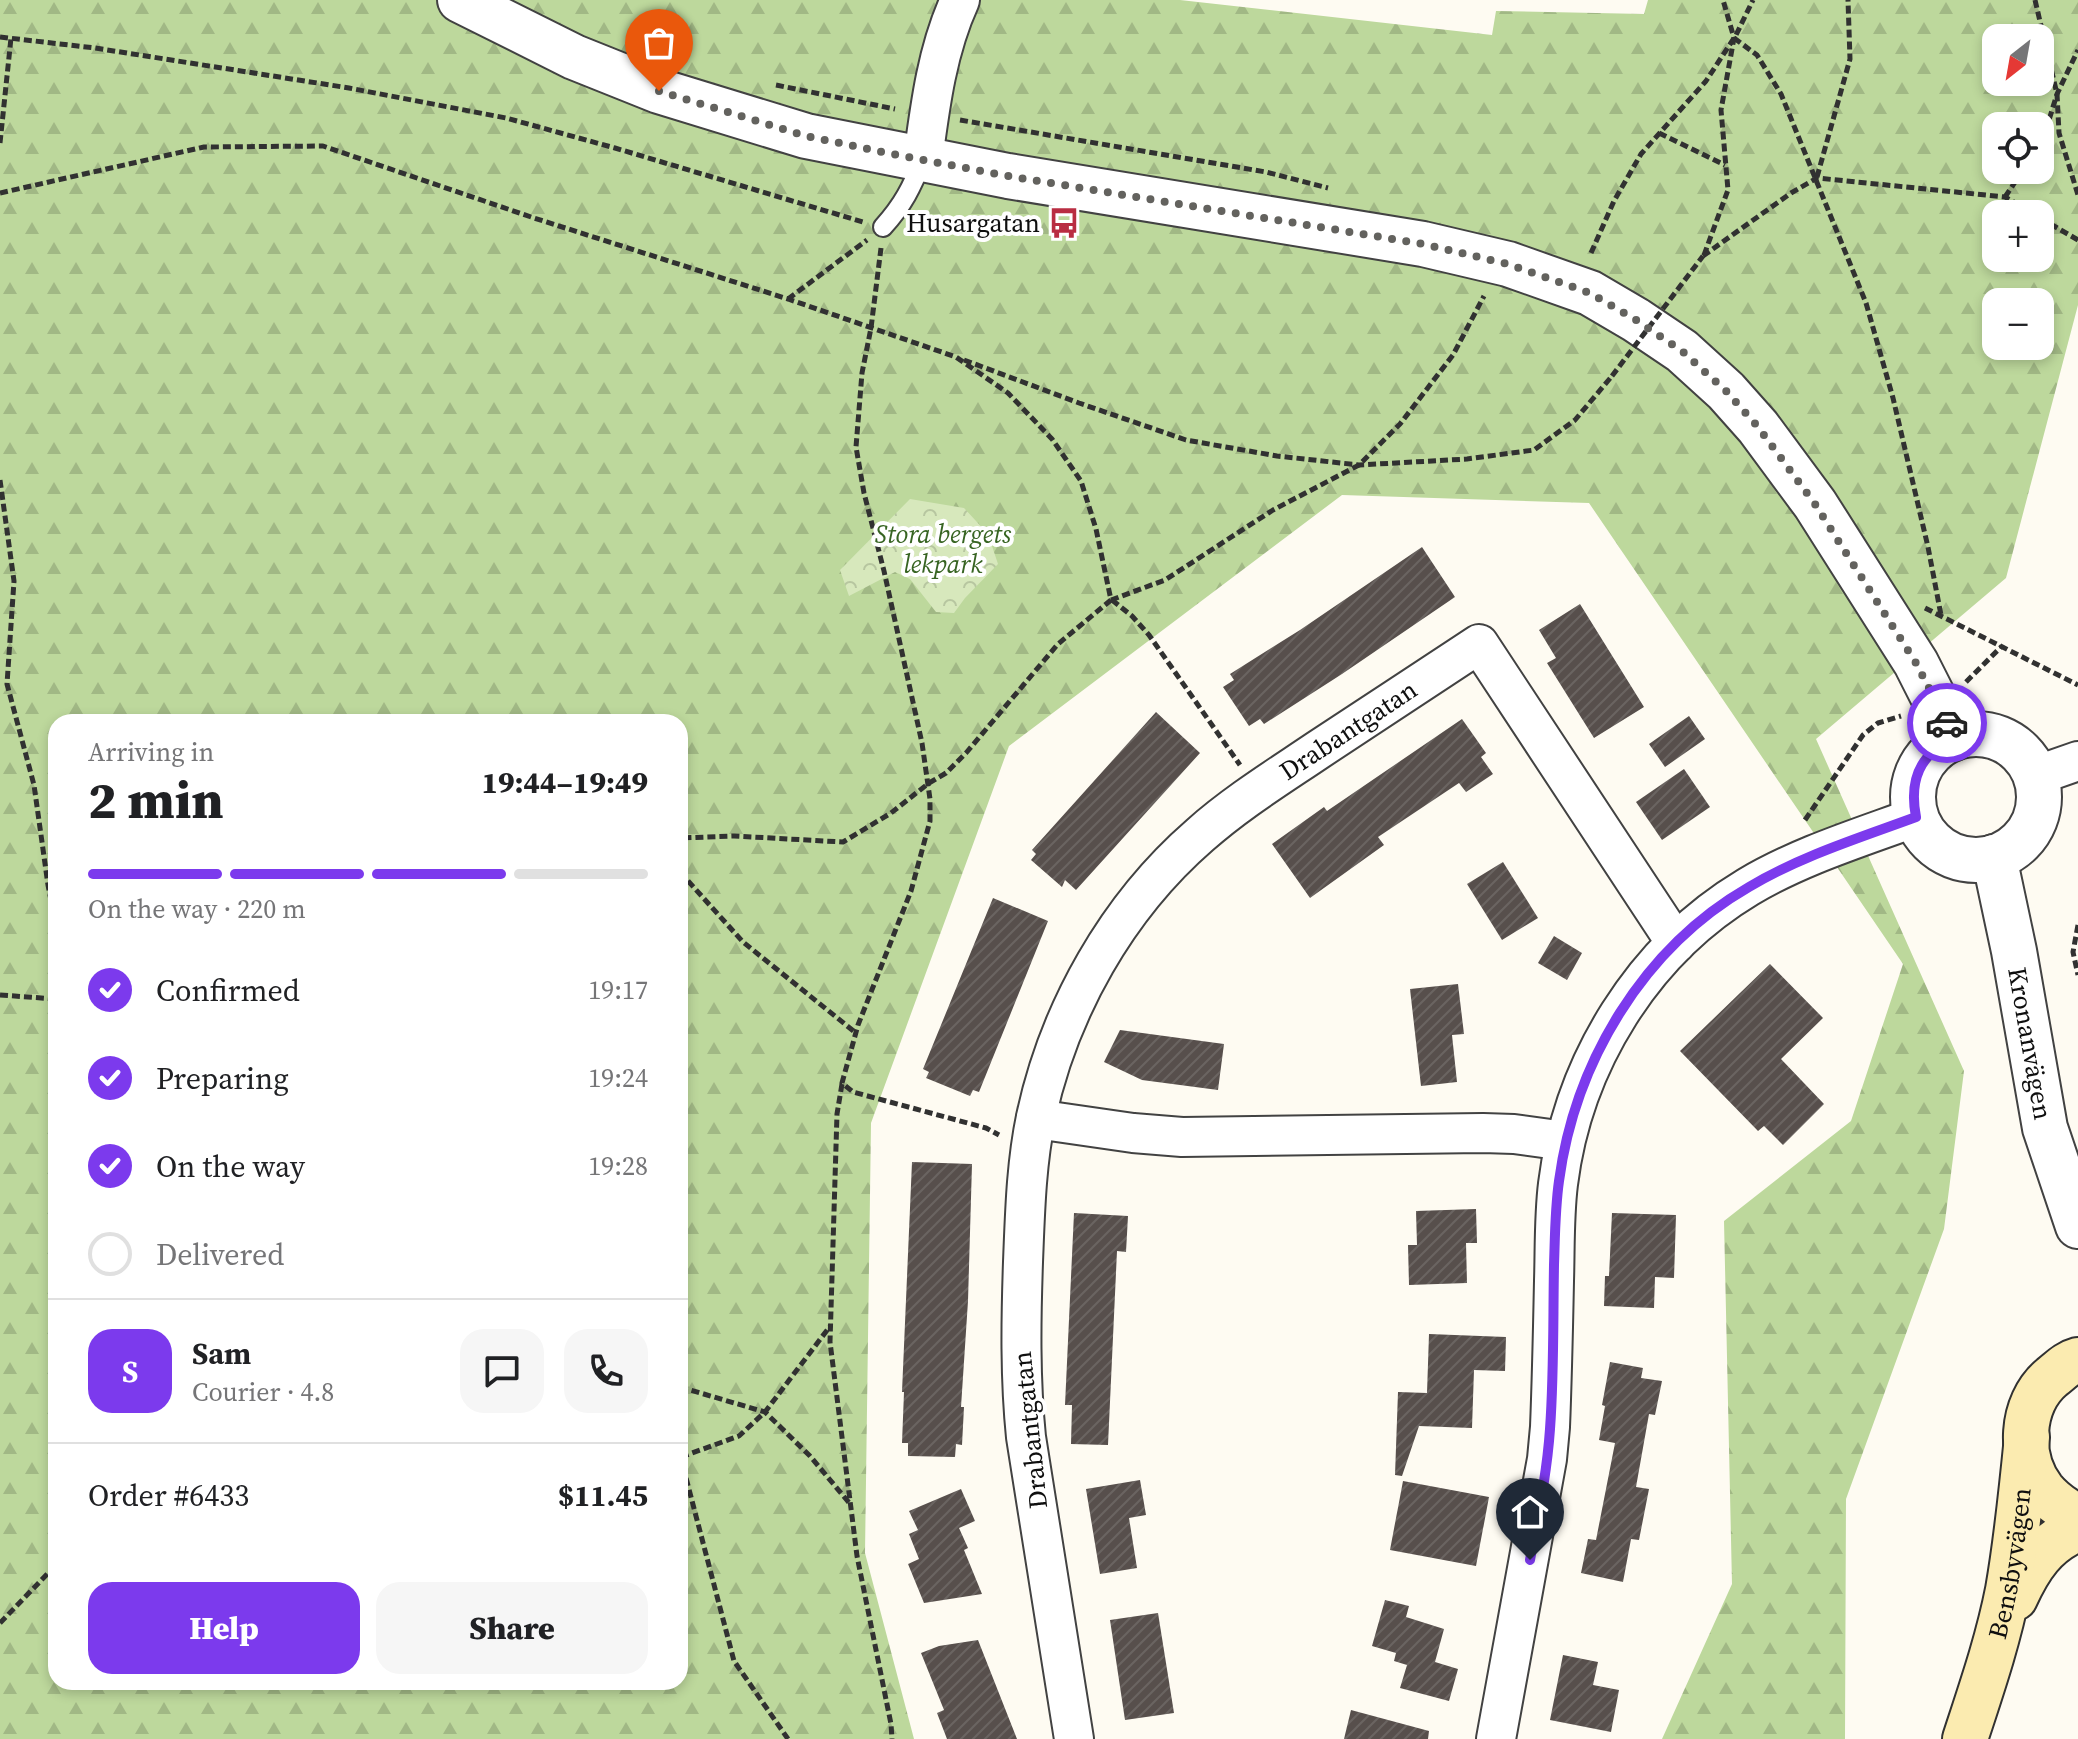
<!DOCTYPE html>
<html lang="en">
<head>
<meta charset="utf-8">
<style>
  :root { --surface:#fff; --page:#f6f6f6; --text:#202124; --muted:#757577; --line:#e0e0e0; --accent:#7c3aed }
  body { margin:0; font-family:"Source Serif 4",serif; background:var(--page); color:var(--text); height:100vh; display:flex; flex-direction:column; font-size:30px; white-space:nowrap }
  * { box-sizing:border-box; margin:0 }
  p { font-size:26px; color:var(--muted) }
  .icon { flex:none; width:44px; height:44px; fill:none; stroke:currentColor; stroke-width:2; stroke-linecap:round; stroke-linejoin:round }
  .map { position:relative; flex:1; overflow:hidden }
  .details { position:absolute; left:48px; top:714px; width:640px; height:976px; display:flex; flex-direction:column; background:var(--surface); border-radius:24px; box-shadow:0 4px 12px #0003 }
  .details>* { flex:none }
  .needle { width:52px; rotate:211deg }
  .tools { position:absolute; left:1982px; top:24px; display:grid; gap:16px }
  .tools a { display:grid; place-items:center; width:72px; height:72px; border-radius:16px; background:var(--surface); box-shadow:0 4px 12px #0003; font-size:40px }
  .pin { position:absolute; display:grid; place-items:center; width:68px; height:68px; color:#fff; margin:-82px -34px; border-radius:50% 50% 50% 0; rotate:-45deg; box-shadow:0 0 8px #0007 }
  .pin .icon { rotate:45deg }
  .courier { position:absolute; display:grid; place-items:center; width:80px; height:80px; margin:-40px; border:6px solid #7c3aed; border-radius:50%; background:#fff; color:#222; box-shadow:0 2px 10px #0007 }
  .overview em { font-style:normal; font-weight:800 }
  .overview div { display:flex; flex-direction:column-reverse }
  .overview { display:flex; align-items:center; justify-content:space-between; height:136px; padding:0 40px }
  h1 { font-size:52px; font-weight:800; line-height:60px }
  .bar { display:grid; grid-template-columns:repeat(4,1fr); gap:12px 8px; align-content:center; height:96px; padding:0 40px }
  .bar i { height:10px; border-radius:6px; background:var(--line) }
  .bar .current { background:var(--accent) }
  .bar p { grid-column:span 4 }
  .line { display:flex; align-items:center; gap:20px; padding:0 40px; border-top:2px solid var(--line) }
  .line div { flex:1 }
  .round { display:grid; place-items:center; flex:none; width:84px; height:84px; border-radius:24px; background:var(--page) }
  ol { padding:0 40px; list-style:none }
  li { display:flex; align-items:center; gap:24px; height:88px }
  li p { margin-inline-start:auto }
  li .icon { padding:8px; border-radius:50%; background:var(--accent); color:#fff; stroke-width:4 }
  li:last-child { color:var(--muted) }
  li i { width:44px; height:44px; border:4px solid var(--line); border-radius:50% }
  .primary-button { display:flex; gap:16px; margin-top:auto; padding:16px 40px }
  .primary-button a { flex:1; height:92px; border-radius:24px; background:var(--accent); color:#fff; font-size:32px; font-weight:800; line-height:92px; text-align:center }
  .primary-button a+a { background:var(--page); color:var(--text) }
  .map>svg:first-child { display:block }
  .forest { fill:url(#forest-firs); fill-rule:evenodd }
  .park { fill:url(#park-crowns) }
  .building { fill:url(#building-hatch) }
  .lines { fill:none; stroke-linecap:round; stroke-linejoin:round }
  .service-casing { stroke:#424242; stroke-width:22 }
  .minor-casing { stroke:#424242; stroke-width:42 }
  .tertiary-casing { stroke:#424242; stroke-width:48 }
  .secondary-casing { stroke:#313131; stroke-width:48 }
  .path { stroke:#313131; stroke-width:5; stroke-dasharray:8 4; stroke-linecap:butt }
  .service { stroke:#fff; stroke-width:18 }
  .minor { stroke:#fff; stroke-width:38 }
  .tertiary { stroke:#fff; stroke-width:44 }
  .secondary { stroke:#fbebb0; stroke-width:44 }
  .path-bridge { stroke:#313131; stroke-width:5; stroke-dasharray:8 4; stroke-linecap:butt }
  .done { stroke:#63625e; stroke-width:8; stroke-dasharray:0 14.4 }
  .route { stroke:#7c3aed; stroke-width:10 }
  .labels { text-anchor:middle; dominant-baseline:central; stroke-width:8; stroke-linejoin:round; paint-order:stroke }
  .poi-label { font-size:26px; fill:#0f0f0f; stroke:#fff; text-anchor:end }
  .park-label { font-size:26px; font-style:italic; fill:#376422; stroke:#fff }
  .street-label { font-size:26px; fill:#0f0f0f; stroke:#fff }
</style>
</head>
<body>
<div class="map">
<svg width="2078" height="1739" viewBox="0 0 2078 1739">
  <defs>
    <pattern id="forest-firs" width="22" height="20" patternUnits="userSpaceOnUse" patternTransform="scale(2)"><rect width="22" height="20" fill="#bdd89c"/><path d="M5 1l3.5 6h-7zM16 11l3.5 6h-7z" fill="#a1b885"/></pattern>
    <pattern id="park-crowns" width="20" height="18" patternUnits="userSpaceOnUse" patternTransform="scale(2)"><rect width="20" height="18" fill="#d7e8bc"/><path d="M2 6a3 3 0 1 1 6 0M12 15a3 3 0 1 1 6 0" fill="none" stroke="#b7c6a0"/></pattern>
    <pattern id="building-hatch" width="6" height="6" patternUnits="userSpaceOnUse" patternTransform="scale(2)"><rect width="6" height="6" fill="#574f4c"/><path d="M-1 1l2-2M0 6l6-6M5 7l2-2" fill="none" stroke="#6a6461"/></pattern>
  </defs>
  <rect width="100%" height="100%" fill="#fefbf2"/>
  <!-- forest -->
  <path class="forest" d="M0,0H1180L1492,35L1496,11L1644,14L1648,0H2078V305L2006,578L1816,739L1964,1071L1944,1229L1846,1499L1845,1739H1662L1732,1584L1724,1221L1851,1121L1903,964L1589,503L1342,495L1009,746L871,1123L865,1553L914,1739H0ZM1996,38H2040V82H1996ZM1996,126H2040V170H1996ZM1996,214H2040V258H1996ZM1996,302H2040V346H1996ZM56,722H680V1682H56Z"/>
  <!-- park -->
  <polygon class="park" points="910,499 964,508 988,534 998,564 965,598 954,613 936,612 910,579 895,572 849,596 840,570"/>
  <!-- building -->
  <g class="building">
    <polygon points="1422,547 1455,597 1342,674 1264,724 1260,719 1249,726 1223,687 1234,680 1230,674 1300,630"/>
    <polygon points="1580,604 1644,707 1594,738 1547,663 1556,658 1539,630"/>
    <polygon points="1156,712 1200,753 1076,890 1065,880 1062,887 1031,860 1036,854 1032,850"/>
    <polygon points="1689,716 1705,739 1665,767 1649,744"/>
    <polygon points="1462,719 1486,753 1481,757 1493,774 1466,792 1459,783 1378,837 1384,845 1310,898 1272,844 1324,807 1327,811"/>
    <polygon points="1684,769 1710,807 1662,840 1636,802"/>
    <polygon points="1503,862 1538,918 1502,940 1467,884"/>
    <polygon points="993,898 1048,921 979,1092 973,1090 970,1096 926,1078 929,1072 923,1069"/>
    <polygon points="1554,936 1582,953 1567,980 1538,963"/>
    <polygon points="1770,964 1823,1018 1781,1059 1824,1104 1783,1145 1764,1126 1758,1131 1680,1051"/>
    <polygon points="1458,984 1464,1034 1452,1035 1457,1082 1421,1086 1410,989"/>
    <polygon points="1120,1030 1224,1044 1218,1090 1142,1080 1104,1062"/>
    <polygon points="912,1162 972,1164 968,1301 961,1407 964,1407 962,1445 956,1444 955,1457 908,1456 908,1443 902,1443 904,1392 902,1392"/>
    <polygon points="1476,1209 1477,1243 1466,1243 1467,1283 1409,1285 1408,1245 1417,1245 1416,1211"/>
    <polygon points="1074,1213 1128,1216 1126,1252 1117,1251 1108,1445 1071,1444 1072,1405 1065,1405"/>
    <polygon points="1612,1213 1676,1215 1674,1278 1655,1277 1654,1308 1604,1306 1605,1276 1609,1276"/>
    <polygon points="1429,1334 1506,1337 1505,1371 1474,1370 1472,1428 1419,1426 1402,1476 1395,1475 1398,1392 1427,1393"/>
    <polygon points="1610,1362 1643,1368 1641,1378 1662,1381 1655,1415 1649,1414 1636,1487 1649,1489 1639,1540 1631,1539 1623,1582 1581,1573 1588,1539 1596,1540 1615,1443 1599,1440 1605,1406 1602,1405"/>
    <polygon points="1140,1480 1146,1515 1129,1518 1137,1568 1100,1574 1086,1489"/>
    <polygon points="1403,1481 1489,1497 1476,1566 1390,1550"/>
    <polygon points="961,1489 975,1521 959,1528 968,1548 964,1550 982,1594 924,1603 908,1564 919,1559 909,1534 918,1530 909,1511"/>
    <polygon points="1385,1600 1409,1606 1406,1617 1444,1629 1435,1662 1458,1669 1449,1701 1400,1688 1407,1665 1394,1661 1396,1653 1372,1646"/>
    <polygon points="1158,1613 1174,1713 1125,1720 1110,1620"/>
    <polygon points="978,1640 1017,1739 947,1739 937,1713 944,1710 921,1653 939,1646"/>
    <polygon points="1563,1655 1598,1662 1593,1685 1619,1690 1611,1732 1550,1720"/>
    <polygon points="1351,1710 1429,1731 1428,1739 1344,1739"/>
  </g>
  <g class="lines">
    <defs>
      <path id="service" d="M883,227C903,205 912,187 923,159"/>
      <g id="minor">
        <path d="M923,159C930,106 937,50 960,0"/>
        <polyline points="2035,776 2078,761"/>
        <polyline points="1036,1119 1133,1133 1182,1137 1483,1133 1514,1134 1565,1141"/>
        <path id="s1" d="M1074,1739L1026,1437C1020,1378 1021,1320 1023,1262C1025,1213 1026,1165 1036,1117C1059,1010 1117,907 1200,835C1236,803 1278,777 1318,750C1372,715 1425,679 1479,644L1676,943"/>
        <path d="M1496,1739L1547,1459L1550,1427C1552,1378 1553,1330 1554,1281C1555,1249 1554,1216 1558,1184C1573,1063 1643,950 1748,887C1800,856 1859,838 1916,817"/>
      </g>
      <g id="tertiary">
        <polyline points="460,0 574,57 659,91 806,136 1008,176 1423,244 1508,264 1590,293 1636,320 1682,351 1726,391 1758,427 1815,504 1916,663 1954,738"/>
        <circle cx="1976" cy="797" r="63"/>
        <path id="s2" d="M1994,857L2014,951L2045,1128L2078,1226"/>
      </g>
      <g id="secondary">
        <path d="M2078,1360C2067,1363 2061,1370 2052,1377C2020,1404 2018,1458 2043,1490C2053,1502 2065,1510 2078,1517"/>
        <path d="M2015,1598C2029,1567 2045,1542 2078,1529"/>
        <path id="s3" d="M1965,1739C1981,1690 1998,1641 2008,1590C2017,1539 2022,1488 2027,1437"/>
      </g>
    </defs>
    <!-- service casing -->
    <use href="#service" class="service-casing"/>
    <!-- minor casing -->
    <use href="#minor" class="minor-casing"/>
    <!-- tertiary casing -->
    <use href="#tertiary" class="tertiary-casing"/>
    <!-- secondary casing -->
    <use href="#secondary" class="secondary-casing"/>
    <!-- path -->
    <g class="path">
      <polyline points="2035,0 2057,94 2059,133 2078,195"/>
      <polyline points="0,37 95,48 349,88 506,118 615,148 863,222"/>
      <polyline points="1734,38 1757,55 1781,94 1866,303 1893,398 1928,547 1941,615"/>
      <polyline points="776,85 895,109"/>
      <polyline points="960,120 1266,172 1328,188"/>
      <polyline points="1659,133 1725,165"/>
      <polyline points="2040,141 2045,133 2057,94 2078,50"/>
      <polyline points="0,143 11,38"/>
      <polyline points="1817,177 1850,59 1848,0"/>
      <polyline points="0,193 204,147 323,146 534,218 788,299 956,357 1008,393 1052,439 1081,481 1096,529 1111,600 1058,644 966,753 946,773 929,783 891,813 843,842 734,836 680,838"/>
      <polyline points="2005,197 2023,170"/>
      <polyline points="2040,218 2078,240"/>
      <polyline points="881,248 871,328 862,373 856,447 864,493 884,571 922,743 930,799 930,821 911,891 858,1025 842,1083 853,1092 986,1128 999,1135"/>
      <polyline points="1591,253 1614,201 1641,154 1706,81 1736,35 1753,0"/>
      <polyline points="1704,255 1728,190 1721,110 1734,38 1723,0"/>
      <polyline points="1703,256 1791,193 1817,178 2005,197 2034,214"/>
      <polyline points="788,299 867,240"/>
      <polyline points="964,360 1079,403 1186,440 1277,456 1359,465 1467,459 1534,450 1575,420 1612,376"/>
      <polyline points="0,480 14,581 7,684 34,785 48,885 56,926"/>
      <polyline points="1111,600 1165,580 1273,510 1359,465 1400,424 1453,355 1484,296"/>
      <polyline points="1112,600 1132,616 1149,635 1240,765"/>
      <polyline points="1925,608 2078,685"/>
      <polyline points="1966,682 2002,646"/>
      <polyline points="1805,820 1863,735 1878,723 1901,716"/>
      <polyline points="680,872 743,942 856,1033"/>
      <polyline points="2078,925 2073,952 2078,975"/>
      <polyline points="0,995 56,999"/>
      <polyline points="842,1084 837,1114 830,1342 857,1556 891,1724 892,1739"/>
      <polyline points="680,1387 765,1412 810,1456 851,1505"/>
      <polyline points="680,1455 734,1661 788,1739"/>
      <polyline points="681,1457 739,1436 765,1412 831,1325"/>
      <polyline points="0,1623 56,1565"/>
    </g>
    <!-- service -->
    <use href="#service" class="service"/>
    <!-- minor -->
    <use href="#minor" class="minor"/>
    <!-- tertiary -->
    <use href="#tertiary" class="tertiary"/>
    <!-- secondary -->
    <use href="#secondary" class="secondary"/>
    <!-- path-bridge -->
    <polyline class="path-bridge" points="1612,376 1703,256"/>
  </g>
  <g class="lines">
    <!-- done -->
    <polyline class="done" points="659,91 806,136 892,154 1008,176 1423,244 1508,264 1590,293 1636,320 1682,351 1726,391 1758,427 1815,504 1832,531 1916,663 1947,723"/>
    <!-- route -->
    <path class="route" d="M1530,1560C1538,1516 1547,1473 1550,1429C1554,1374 1553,1320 1554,1265C1555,1237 1555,1209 1559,1181C1575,1062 1643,948 1749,887C1801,856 1859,838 1916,817C1909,781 1919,754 1954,738L1947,723"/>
  </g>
  <!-- icons -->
  <defs>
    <symbol id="bus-bare" viewBox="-9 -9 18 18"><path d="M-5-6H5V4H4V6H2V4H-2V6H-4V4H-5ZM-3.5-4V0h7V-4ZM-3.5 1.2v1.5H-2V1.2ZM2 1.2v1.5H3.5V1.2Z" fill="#b92d42" stroke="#fff" stroke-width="2.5" paint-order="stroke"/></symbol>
  </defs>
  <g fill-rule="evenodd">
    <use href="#bus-bare" x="1042" y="201" width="44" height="44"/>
  </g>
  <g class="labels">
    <!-- poi labels -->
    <g class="poi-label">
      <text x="1040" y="223">Husargatan</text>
    </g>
    <!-- park labels -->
    <g class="park-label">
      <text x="943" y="534">Stora bergets<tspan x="943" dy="30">lekpark</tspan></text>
    </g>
    <!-- street labels -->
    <g class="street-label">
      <text stroke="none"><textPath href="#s1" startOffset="1140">Drabantgatan</textPath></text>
      <text stroke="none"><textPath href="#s2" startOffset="190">Kronanvägen</textPath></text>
      <text transform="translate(1030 1430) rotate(-96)">Drabantgatan</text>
      <text stroke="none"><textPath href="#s3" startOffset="182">Bensbyvägen</textPath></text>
    </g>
  </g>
</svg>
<div class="tools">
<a><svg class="needle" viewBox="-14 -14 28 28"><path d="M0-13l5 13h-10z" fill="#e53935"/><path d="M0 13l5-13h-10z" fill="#757577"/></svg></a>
<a><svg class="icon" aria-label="locate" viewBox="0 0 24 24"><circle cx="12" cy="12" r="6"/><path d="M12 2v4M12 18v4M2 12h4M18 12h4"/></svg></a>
<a>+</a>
<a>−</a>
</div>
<div class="pin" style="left:659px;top:91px;background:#ea580c"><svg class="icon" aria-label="bag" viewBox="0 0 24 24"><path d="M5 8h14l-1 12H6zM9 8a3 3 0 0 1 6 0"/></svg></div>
<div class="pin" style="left:1530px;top:1560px;background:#1f2937"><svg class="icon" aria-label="home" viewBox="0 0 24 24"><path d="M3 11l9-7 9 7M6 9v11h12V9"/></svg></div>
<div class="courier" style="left:1947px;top:723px"><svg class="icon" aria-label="car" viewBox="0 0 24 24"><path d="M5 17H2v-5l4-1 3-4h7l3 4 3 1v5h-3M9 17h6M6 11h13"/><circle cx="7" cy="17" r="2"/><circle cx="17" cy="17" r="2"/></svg></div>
<section class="details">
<div class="overview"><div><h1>2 min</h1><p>Arriving in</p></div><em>19:44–19:49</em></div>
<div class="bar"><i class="current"></i><i class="current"></i><i class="current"></i><i></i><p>On the way · 220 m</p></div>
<ol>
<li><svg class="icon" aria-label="check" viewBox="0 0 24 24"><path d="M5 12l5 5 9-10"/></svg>Confirmed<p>19:17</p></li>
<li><svg class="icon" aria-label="check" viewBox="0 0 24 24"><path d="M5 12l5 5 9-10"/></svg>Preparing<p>19:24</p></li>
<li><svg class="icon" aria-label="check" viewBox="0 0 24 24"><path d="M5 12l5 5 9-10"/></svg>On the way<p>19:28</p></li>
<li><i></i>Delivered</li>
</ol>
<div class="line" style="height:144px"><b class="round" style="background:var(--accent);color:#fff">S</b><div><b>Sam</b><p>Courier · 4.8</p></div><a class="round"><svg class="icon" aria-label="chat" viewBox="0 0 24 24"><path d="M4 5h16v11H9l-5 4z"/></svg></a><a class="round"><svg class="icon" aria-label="phone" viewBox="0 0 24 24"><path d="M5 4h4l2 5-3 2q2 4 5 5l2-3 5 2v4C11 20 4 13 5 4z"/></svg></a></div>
<div class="line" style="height:104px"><div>Order #6433</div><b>$11.45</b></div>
<div class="primary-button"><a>Help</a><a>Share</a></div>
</section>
</div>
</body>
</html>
